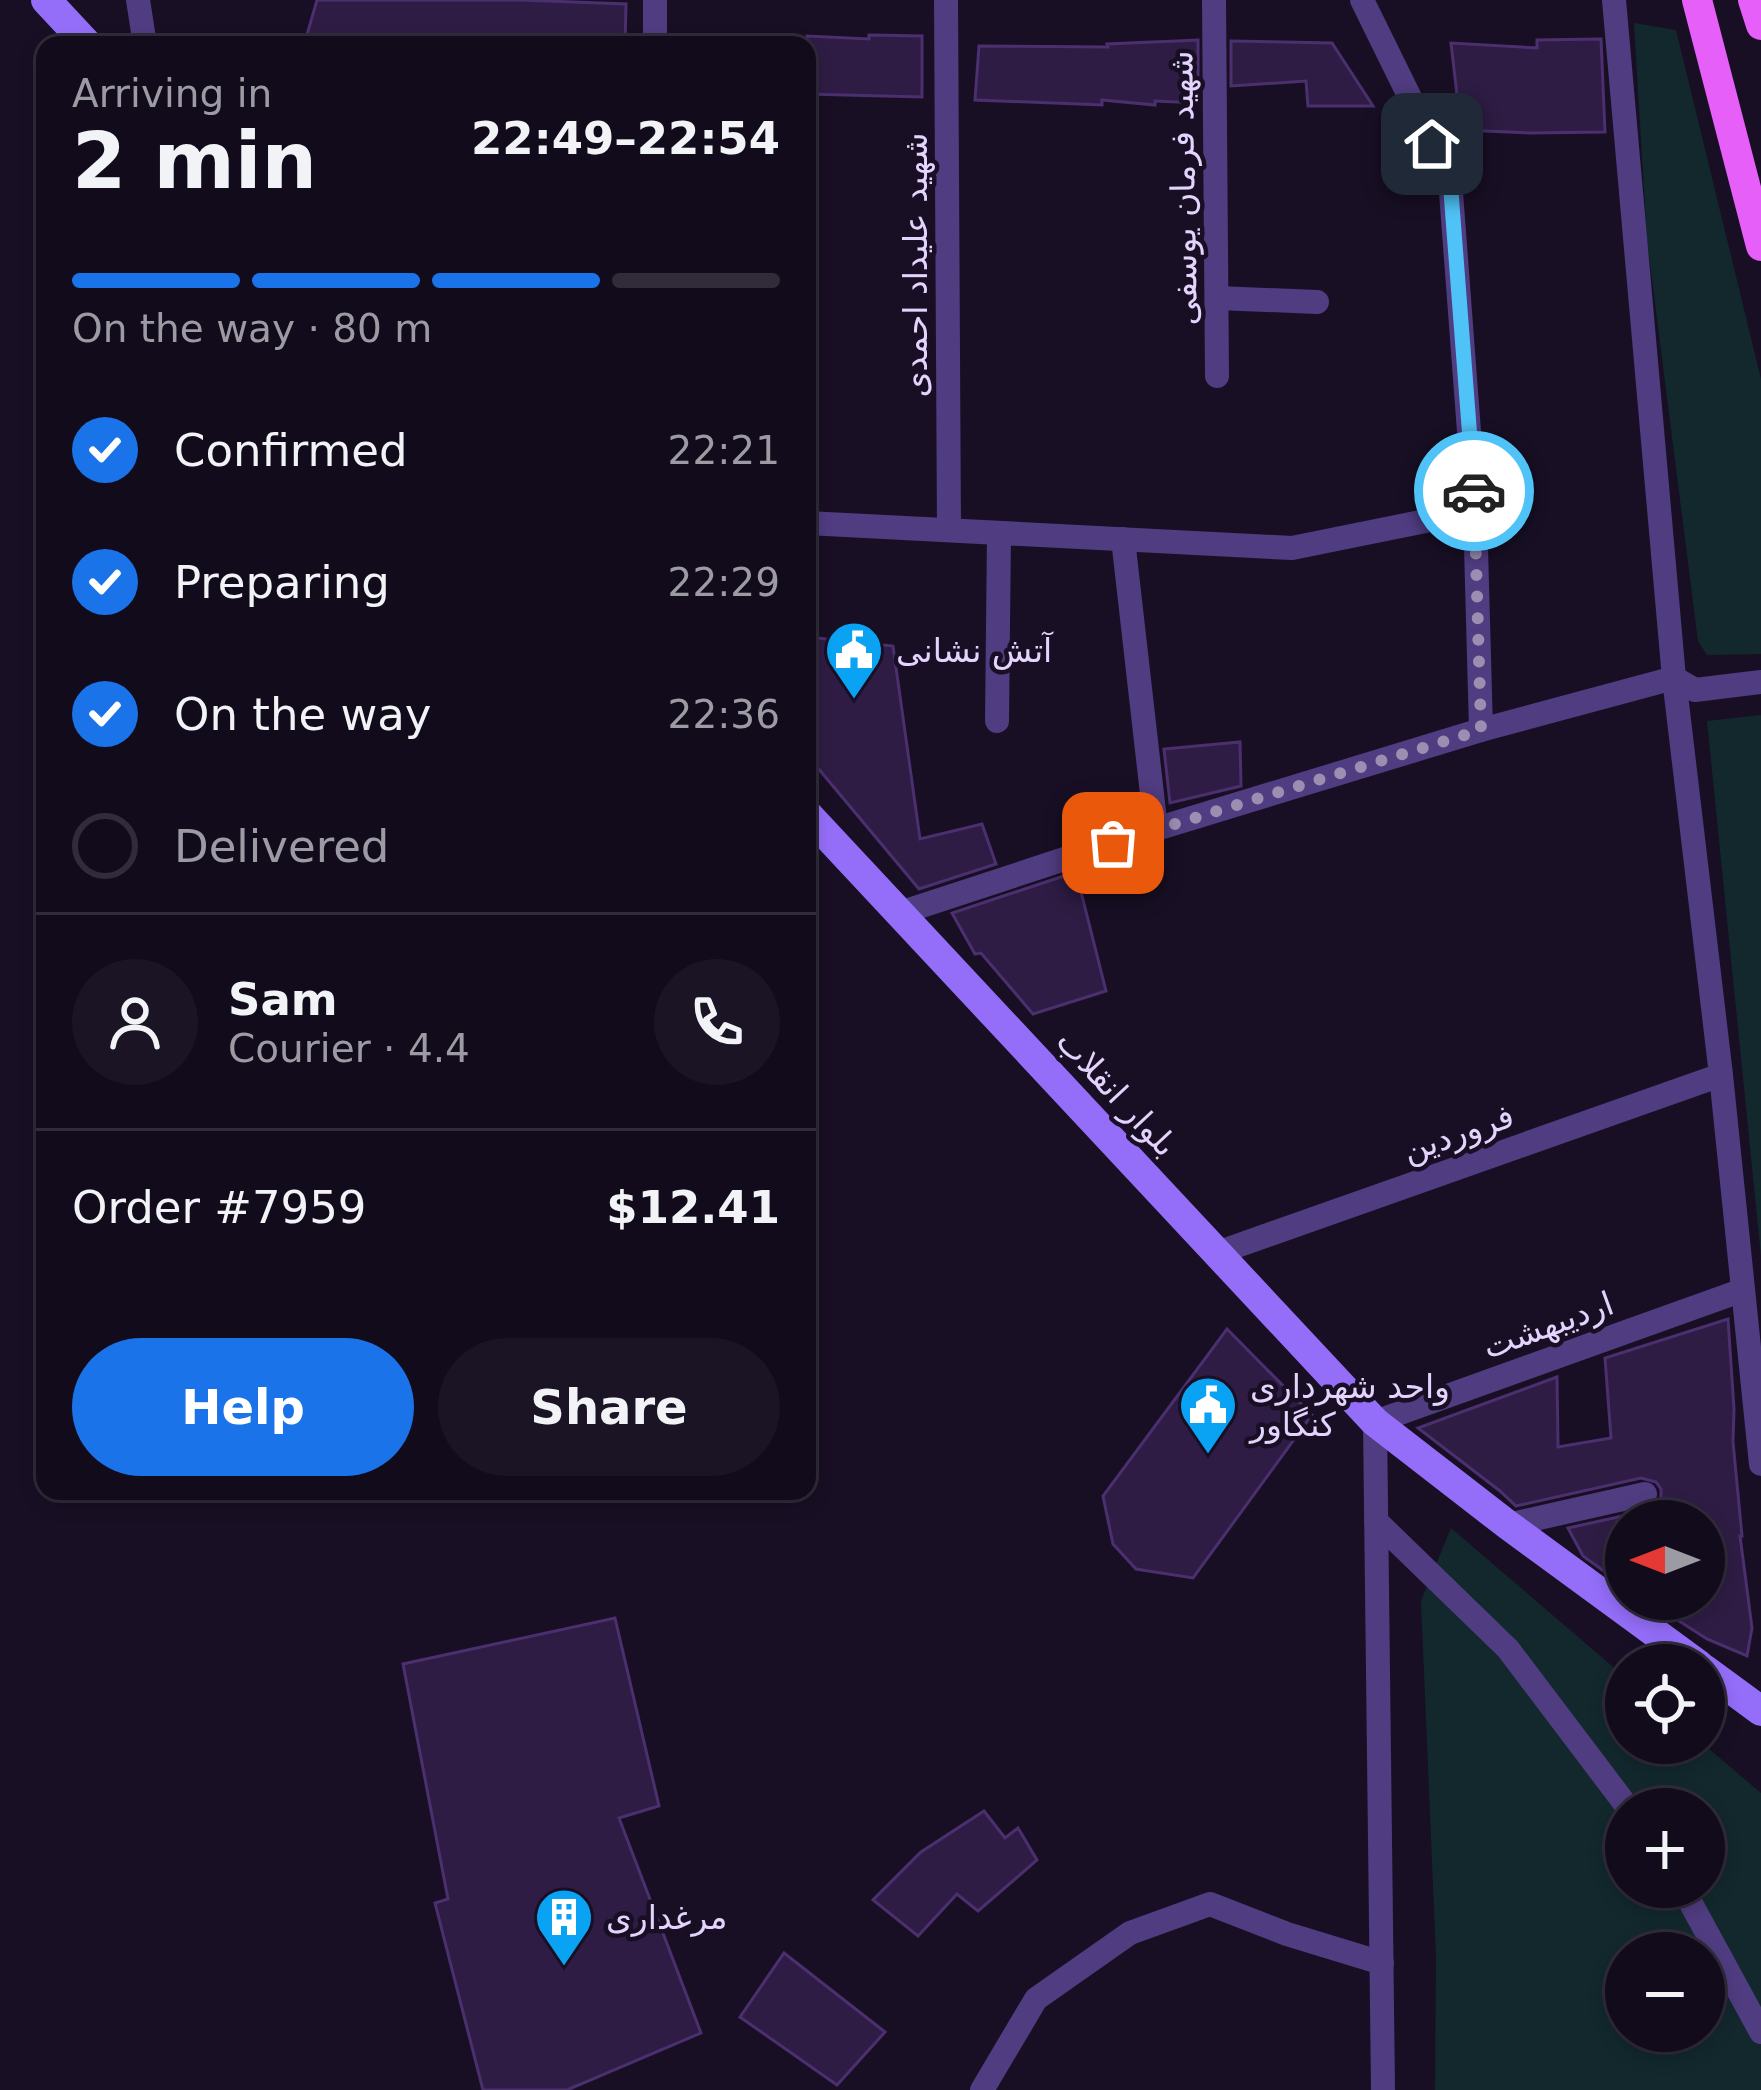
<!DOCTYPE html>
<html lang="en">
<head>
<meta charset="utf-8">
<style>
  :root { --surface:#120b1b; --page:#1b1424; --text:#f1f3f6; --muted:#9c9ba3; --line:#312b3a; --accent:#1a73e8 }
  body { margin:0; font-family:"DejaVu Sans","Noto Sans Arabic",sans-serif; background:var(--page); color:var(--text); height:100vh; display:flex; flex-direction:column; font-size:45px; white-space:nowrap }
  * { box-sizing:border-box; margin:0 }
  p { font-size:39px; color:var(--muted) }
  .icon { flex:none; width:66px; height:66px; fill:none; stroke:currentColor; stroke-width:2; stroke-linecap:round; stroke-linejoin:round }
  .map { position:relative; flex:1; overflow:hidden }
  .panel { position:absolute; left:36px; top:36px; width:780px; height:1464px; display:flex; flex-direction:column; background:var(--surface); border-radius:24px; box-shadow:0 6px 18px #0003,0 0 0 3px var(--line) }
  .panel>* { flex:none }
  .needle { width:78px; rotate:270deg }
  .buttons { position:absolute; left:1605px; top:1500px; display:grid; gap:24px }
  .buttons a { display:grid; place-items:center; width:120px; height:120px; border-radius:50%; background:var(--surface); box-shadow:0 6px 18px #0003,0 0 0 3px var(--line); font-size:60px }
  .pin { position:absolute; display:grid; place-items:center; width:102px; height:102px; color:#fff; margin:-51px; border-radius:24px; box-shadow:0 6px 18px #0006 }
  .courier { position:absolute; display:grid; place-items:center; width:120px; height:120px; margin:-60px; border:9px solid #4fc3f7; border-radius:50%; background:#fff; color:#222; box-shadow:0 3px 15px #0007 }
  .head em { font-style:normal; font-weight:700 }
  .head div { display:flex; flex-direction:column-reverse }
  .head { display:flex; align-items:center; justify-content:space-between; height:204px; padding:0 36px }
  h1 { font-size:78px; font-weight:700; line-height:90px }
  .bar { display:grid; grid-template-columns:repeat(4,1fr); gap:18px 12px; align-content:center; height:144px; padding:0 36px }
  .bar i { height:15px; border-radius:9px; background:var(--line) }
  .bar .current { background:var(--accent) }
  .bar p { grid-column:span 4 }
  .line { display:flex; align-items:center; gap:30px; padding:0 36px; border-top:3px solid var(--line) }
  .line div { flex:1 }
  .round { display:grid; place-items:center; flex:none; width:126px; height:126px; border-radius:63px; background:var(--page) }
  ol { padding:0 36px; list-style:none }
  li { display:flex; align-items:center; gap:36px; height:132px }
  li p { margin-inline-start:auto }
  li .icon { padding:12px; border-radius:50%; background:var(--accent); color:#fff; stroke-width:4 }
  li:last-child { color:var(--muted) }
  li i { width:66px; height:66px; border:6px solid var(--line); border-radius:50% }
  .cta { display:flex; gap:24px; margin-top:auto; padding:24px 36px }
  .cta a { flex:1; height:138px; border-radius:72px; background:var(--accent); color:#fff; font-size:48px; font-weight:700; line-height:138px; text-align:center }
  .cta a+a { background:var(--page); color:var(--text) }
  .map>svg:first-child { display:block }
  .green { fill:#12282d; fill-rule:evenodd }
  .building { fill:#2e1c44; stroke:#4b2f6f; stroke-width:3 }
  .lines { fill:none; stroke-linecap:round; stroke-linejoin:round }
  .street { stroke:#503c81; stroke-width:24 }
  .secondary { stroke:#946ef9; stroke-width:30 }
  .primary { stroke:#e65ff9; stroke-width:30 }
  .done { stroke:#9c8eb1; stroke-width:12; stroke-dasharray:0 21.6 }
  .route { stroke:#4fc3f7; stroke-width:15 }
  .labels { text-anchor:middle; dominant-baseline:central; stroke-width:9; stroke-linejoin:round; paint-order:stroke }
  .street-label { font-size:33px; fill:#e3d3fd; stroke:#180f24 }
  .poi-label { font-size:33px; fill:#e3d3fd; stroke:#180f24; text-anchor:start }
</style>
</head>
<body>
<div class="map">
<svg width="1761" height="2090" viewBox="0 0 1761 2090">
  <rect width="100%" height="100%" fill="#180f24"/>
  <!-- green -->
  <g class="green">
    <polygon points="1634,23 1676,30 1761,379 1761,654 1707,655 1698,641 1647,240"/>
    <polygon points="1761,715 1761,1256 1707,721"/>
    <path d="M1451,1528L1626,1678V1743H1702L1761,1793V2090H1435L1436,1956L1421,1601ZM1626,1809H1704V1887H1626ZM1626,1953H1704V2031H1626Z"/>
  </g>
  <!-- building -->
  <g class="building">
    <polygon points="317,0 520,0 626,4 625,45 304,45"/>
    <polygon points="869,35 922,36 922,97 807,94 807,36 869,39"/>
    <polygon points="1601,39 1605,132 1529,133 1461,130 1451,43 1537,48 1537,40"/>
    <polygon points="1198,40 1198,103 1155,101 1155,105 1102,100 1102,105 975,100 979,46 1108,47 1107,44"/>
    <polygon points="1231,41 1332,43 1373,106 1308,106 1306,81 1231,86"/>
    <polygon points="807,637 893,646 920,839 982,824 996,864 919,889 807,755"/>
    <polygon points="1240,742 1241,786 1170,803 1164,749"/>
    <polygon points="1076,872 1106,991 1033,1014 981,953 975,954 952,913"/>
    <polygon points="1728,1319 1734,1409 1733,1442 1742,1536 1740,1536 1752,1628 1747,1656 1707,1639 1645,1599 1704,1599 1704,1521 1626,1521 1626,1587 1583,1556 1568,1528 1650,1510 1657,1505 1661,1498 1661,1489 1656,1482 1641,1478 1516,1506 1500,1491 1418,1428 1557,1377 1558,1447 1611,1438 1605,1358"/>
    <polygon points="1227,1329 1312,1415 1193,1578 1136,1569 1113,1544 1103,1496"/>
    <polygon points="615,1618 659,1806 619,1818 701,2033 567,2090 483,2090 435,1903 448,1899 403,1664"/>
    <polygon points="984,1811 1005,1838 1018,1828 1037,1860 978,1911 957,1894 918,1936 873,1900 921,1852"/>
    <polygon points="784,1953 885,2032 837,2085 740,2017"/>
  </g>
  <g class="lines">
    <!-- street -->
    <g class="street">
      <polyline points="138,0 145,45"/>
      <polyline points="946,0 949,530"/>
      <polyline points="1214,0 1217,376"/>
      <polyline points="1614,0 1674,678 1721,1075 1761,1464"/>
      <polyline points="655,45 655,0"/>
      <polyline points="1218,298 1317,302"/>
      <polyline points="807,523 1292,548 1475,511 1450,179 1362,0"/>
      <polyline points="1123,539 1156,829"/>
      <polyline points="997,721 999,533"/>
      <polyline points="1481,730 1674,678 1695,690 1761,682"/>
      <polyline points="900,913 1156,829 1481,730 1475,511"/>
      <polyline points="1217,1253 1721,1075"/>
      <polyline points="1376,1521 1508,1649 1629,1809"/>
      <polyline points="1508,1525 1645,1494"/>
      <polyline points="1682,1887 1761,2032"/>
      <polyline points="982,2090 1036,1999 1130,1933 1210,1904 1287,1934 1382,1963"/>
      <polyline points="1383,2090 1375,1422 1743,1290"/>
    </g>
    <!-- secondary -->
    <g class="secondary">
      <polyline points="46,0 88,45"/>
      <polyline points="807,814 1375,1422 1508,1525 1699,1665"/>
      <polyline points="1704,1669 1761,1711"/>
    </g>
    <!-- primary -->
    <g class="primary">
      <polyline points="1697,0 1761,246"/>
      <polyline points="1753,0 1761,25"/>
    </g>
  </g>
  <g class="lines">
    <!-- done -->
    <polyline class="done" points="1113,843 1481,730 1474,491"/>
    <!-- route -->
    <polyline class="route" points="1432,144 1450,179 1474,491"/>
  </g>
  <!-- icons -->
  <defs>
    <symbol id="civic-pin" viewBox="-11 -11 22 30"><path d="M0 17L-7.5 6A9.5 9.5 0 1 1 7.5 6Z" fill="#0aa2f3" stroke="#180f24"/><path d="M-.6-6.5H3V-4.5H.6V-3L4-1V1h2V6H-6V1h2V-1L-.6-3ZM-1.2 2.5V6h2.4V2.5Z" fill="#fff"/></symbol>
    <symbol id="building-pin" viewBox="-11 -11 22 30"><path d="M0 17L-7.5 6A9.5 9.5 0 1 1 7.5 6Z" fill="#0aa2f3" stroke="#180f24"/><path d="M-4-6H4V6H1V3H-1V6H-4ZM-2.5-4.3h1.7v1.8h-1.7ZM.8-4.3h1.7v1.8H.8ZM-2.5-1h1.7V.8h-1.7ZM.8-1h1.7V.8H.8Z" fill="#fff"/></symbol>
  </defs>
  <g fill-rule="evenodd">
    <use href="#civic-pin" x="821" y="617" width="66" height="90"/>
    <use href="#civic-pin" x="1175" y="1372" width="66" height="90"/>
    <use href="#building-pin" x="531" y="1884" width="66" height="90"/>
  </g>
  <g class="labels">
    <!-- street labels -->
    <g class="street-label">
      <text transform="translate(1183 188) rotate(-91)">شهید فرمان یوسفی</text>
      <text transform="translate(915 265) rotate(-90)">شهید علیداد احمدی</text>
      <text transform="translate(1117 1093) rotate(47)">بلوار انقلاب</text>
      <text transform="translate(1458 1133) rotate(-19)">فروردین</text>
      <text transform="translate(1548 1325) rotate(-20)">اردیبهشت</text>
    </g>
    <!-- poi labels -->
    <g class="poi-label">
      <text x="896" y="650">آتش نشانی</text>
      <text x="1250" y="1386">واحد شهرداری<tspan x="1250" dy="38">کنگاور</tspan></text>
      <text x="606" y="1917">مرغداری</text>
    </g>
  </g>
</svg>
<div class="buttons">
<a><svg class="needle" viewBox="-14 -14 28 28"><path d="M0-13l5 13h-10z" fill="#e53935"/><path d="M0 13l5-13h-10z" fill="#9c9ba3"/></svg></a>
<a><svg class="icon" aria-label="locate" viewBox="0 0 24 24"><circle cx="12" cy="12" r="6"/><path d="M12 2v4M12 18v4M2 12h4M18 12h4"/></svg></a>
<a>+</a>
<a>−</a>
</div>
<div class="pin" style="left:1113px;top:843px;background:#ea580c"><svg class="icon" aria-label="bag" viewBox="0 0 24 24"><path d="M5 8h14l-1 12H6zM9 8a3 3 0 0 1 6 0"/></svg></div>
<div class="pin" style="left:1432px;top:144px;background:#1f2937"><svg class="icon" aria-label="home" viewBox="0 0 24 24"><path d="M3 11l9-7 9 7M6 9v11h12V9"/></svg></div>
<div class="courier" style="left:1474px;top:491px"><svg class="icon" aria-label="car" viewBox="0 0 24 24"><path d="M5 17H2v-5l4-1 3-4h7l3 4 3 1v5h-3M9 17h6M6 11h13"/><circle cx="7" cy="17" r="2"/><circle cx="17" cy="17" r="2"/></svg></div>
<section class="panel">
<div class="head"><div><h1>2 min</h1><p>Arriving in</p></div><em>22:49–22:54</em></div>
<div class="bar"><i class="current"></i><i class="current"></i><i class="current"></i><i></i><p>On the way · 80 m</p></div>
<ol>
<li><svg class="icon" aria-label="check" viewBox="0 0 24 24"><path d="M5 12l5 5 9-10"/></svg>Confirmed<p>22:21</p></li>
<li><svg class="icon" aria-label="check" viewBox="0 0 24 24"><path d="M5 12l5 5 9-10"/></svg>Preparing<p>22:29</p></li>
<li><svg class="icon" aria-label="check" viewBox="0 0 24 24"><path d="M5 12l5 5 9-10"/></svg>On the way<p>22:36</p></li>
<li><i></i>Delivered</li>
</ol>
<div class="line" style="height:216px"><a class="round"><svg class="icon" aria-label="person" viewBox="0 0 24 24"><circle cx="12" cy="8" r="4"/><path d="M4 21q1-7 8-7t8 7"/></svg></a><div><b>Sam</b><p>Courier · 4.4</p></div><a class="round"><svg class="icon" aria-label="phone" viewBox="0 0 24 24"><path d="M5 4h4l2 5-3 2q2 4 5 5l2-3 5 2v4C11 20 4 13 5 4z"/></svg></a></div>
<div class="line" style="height:156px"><div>Order #7959</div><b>$12.41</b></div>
<div class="cta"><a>Help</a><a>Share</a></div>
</section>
</div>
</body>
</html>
